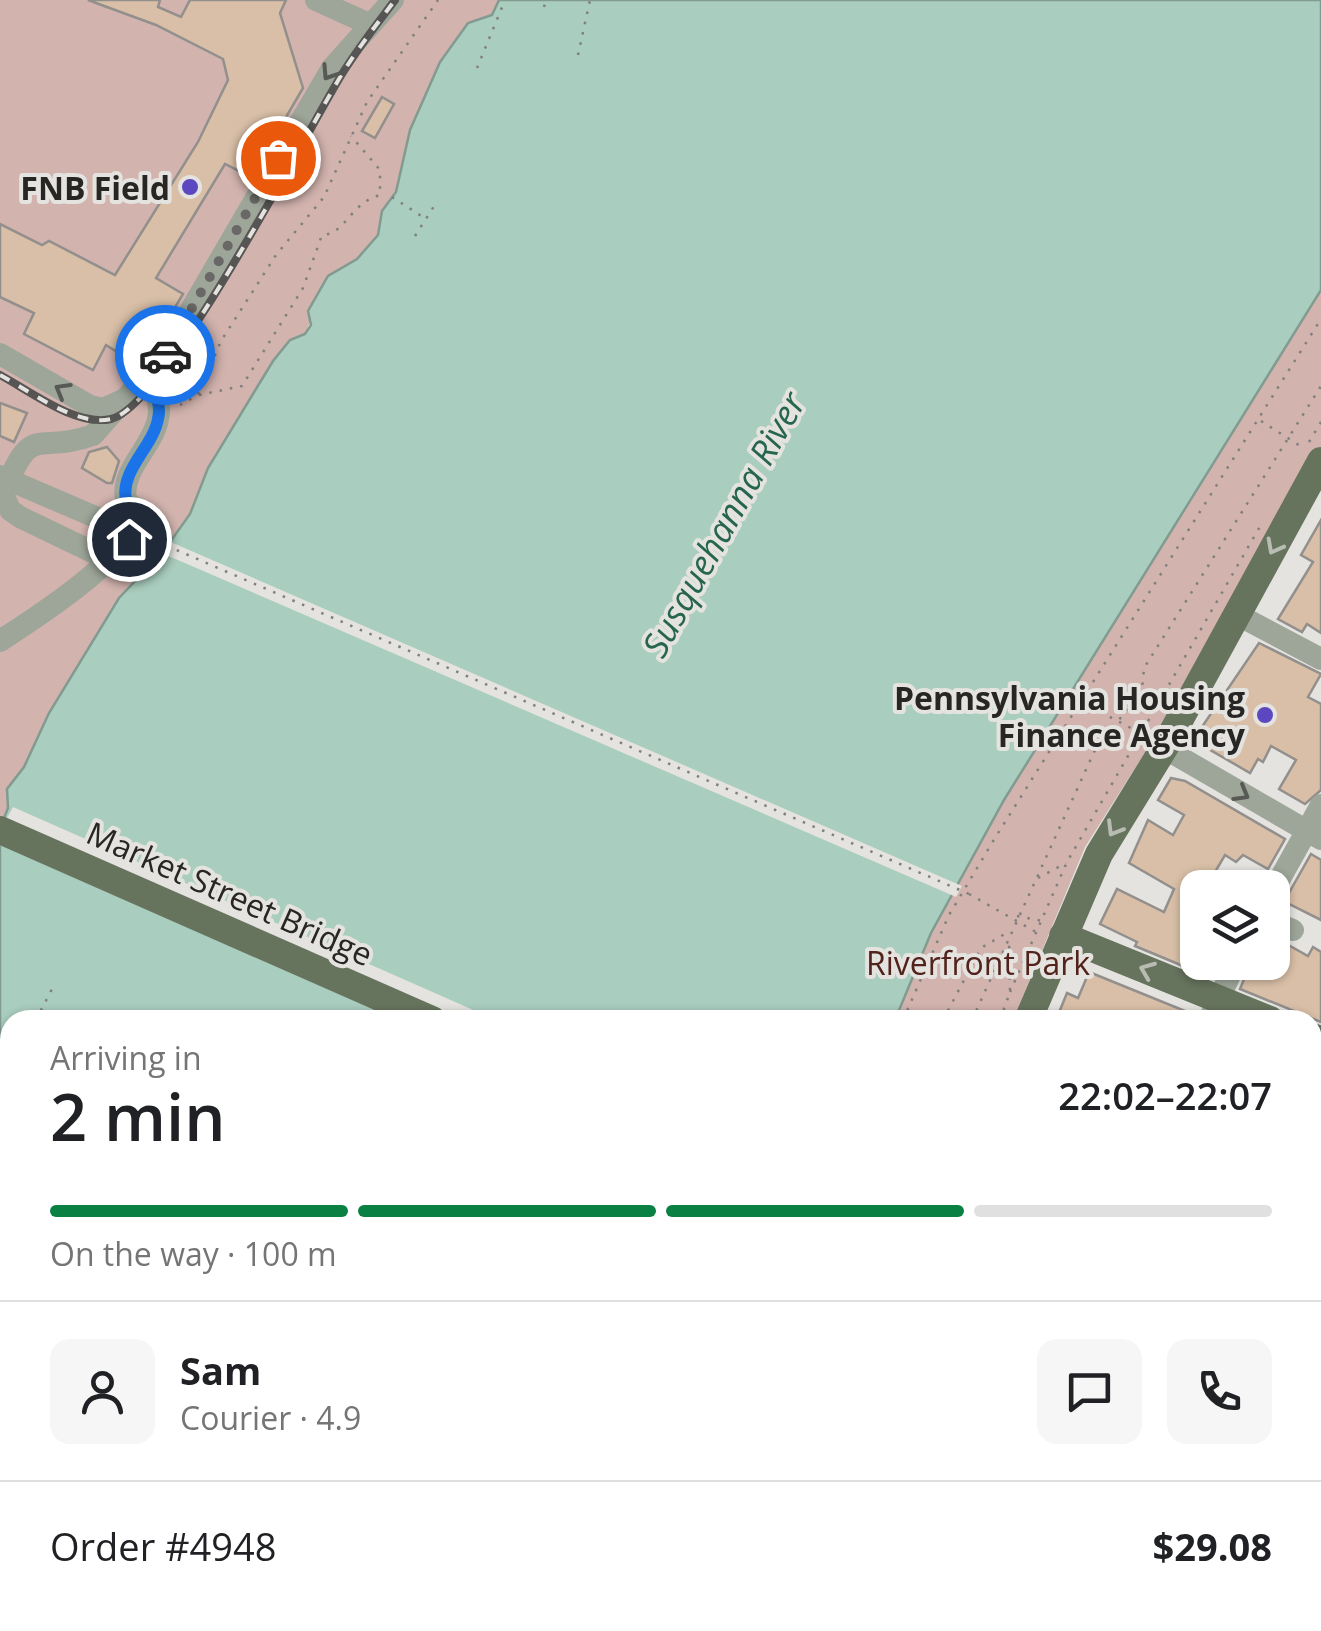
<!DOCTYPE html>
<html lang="en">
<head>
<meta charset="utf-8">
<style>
  :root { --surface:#fff; --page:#f6f6f6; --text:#202124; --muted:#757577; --line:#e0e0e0; --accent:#0b8043 }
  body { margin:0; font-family:"Open Sans",sans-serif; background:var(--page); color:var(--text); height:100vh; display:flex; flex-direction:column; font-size:38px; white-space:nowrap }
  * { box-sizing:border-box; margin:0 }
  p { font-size:32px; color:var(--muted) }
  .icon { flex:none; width:55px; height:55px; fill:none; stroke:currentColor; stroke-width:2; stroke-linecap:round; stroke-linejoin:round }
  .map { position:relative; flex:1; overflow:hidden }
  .drawer { position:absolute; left:0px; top:1010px; width:1322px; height:622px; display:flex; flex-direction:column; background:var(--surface); border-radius:30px 30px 0 0; box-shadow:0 2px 8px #0004 }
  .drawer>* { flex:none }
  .controls { position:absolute; left:1180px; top:870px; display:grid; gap:20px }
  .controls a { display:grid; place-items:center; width:110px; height:110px; border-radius:20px; background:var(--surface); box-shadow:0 2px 8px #0004; font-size:50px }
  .pin { position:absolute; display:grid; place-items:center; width:85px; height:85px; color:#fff; margin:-42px; border:5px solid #fff; border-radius:50%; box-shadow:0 2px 10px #0007 }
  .courier { position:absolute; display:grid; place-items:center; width:100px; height:100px; margin:-50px; border:8px solid #1a73e8; border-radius:50%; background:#fff; color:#222; box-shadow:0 2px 12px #0007 }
  .summary em { font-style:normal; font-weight:600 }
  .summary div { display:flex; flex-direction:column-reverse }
  .summary { display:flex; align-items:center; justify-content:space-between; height:170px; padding:0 50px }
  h1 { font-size:65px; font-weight:600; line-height:75px }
  .bar { display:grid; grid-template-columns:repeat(4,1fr); gap:15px 10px; align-content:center; height:120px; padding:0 50px }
  .bar i { height:12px; border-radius:8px; background:var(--line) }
  .bar .selected { background:var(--accent) }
  .bar p { grid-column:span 4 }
  .line { display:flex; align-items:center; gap:25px; padding:0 50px; border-top:2px solid var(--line) }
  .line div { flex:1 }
  .round { display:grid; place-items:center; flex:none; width:105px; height:105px; border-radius:20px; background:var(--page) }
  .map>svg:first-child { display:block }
  .built { fill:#d9d7cc }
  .green { fill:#d2b3ae }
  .water { fill:#a9cdbe; stroke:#829b90; stroke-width:2.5 }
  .pier { fill:#e4e3df }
  .building { fill:#d9bfa7; stroke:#928f8c; stroke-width:2.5 }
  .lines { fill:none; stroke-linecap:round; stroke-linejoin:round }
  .path { stroke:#81807d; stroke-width:2.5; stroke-dasharray:2.5 8; stroke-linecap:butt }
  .minor { stroke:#9ea69a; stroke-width:22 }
  .major { stroke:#66735d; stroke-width:28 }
  .rail-casing { stroke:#565553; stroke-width:8 }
  .rail { stroke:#e4e3df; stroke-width:4; stroke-dasharray:11; stroke-linecap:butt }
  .path-bridge { stroke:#81807d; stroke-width:2.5; stroke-dasharray:2.5 8; stroke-linecap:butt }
  .oneway { stroke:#575954 }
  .oneway2 { stroke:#b8bcb2 }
  .done { stroke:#696866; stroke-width:10; stroke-dasharray:0 18 }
  .route { stroke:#1a73e8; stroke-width:12 }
  .poi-dot { fill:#5b47bf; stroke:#e4e3df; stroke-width:4 }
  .labels { text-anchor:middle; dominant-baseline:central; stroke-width:8; stroke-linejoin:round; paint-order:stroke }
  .poi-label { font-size:32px; font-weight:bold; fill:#272625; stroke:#e4e3df; text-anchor:end }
  .street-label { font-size:32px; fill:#272625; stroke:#e4e3df }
  .park-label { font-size:32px; fill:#52221c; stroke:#e4e3df }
  .water-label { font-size:35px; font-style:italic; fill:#266550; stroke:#e4e3df }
</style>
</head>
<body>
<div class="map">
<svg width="1321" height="1631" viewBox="0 0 1321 1631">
  <rect width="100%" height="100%" fill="#e4e3df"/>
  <!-- built -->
  <polygon class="built" points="792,1623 927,1623 949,1631 787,1631"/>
  <!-- green -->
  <g class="green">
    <polygon points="0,0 499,0 492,15 468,23 440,62 410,131 396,192 382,211 378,235 357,259 328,277 305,334 296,337 208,468 195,504 173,540 119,598 49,713 24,767 7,789 8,808 0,828"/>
    <polygon points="1321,290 1321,448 1151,743 1085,847 1013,1020 895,1020 931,933 1004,800"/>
    <polygon points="622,1623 753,1623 748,1631 618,1631"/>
  </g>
  <!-- water -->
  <polygon class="water" points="499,0 1321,0 1321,290 1004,800 931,933 895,1020 10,1020 10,1622 622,1623 618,1631 0,1631 0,828 8,808 7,789 24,767 49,713 119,598 163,552 190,514 208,468 273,361 290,340 305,334 311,325 308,311 328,276 357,259 378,235 382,211 396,192 410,130 440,62 468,23 492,15"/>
  <!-- pier -->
  <g class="pier">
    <polygon points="166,540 962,886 956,897 157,551"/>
    <polygon points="13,807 496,1020 398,1020 0,845 0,831"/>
  </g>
  <!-- building -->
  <g class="building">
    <polygon points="88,0 160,0 158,7 181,17 190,0 286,0 280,13 303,88 251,177 225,164 156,278 183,294 152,346 136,364 106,345 93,370 24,334 34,313 0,297 0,224 42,245 49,241 115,275 198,142 228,80 223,59 156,25"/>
    <polygon points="382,97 394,104 375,138 362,131"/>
    <polygon points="0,403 27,413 14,442 0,436"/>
    <polygon points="107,447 119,461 112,483 107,483 82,468 89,452"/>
    <polygon points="1321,520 1321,633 1307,624 1302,632 1278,619 1313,562 1301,555"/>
    <polygon points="1259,643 1321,674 1308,697 1321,704 1321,790 1305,804 1279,789 1296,760 1271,746 1263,762 1258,759 1250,773 1193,740"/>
    <polygon points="1171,778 1185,781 1285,839 1268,869 1243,855 1236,862 1225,855 1208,884 1195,886 1186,903 1198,909 1198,962 1219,962 1212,978 1135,946 1137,942 1100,924 1117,889 1164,912 1174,889 1129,863 1148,820 1173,835 1184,815 1158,800"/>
    <polygon points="1311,854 1321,860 1321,920 1289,904 1286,911 1277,907 1285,900"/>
    <polygon points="1283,942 1308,956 1313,947 1321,952 1321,1022 1240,989 1251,962 1272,962"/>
    <polygon points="1089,972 1195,1015 1194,1020 1056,1020 1067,993 1078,998"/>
  </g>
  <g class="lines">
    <!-- path -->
    <g class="path">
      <polyline points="544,7 546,0"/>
      <polyline points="578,55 590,0"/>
      <polyline points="477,68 505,0"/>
      <polyline points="392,197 426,219"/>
      <polyline points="415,236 436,203"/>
      <path d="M199,395L242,386L303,288L322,235C346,234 350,203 380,195V170L351,136"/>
      <polyline points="180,405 198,395 221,341 276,255 324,197 367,102 438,0"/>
      <polyline points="1261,421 1305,449"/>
      <polyline points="1309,442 1321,422"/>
      <polyline points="1082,702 1140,733"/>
      <polyline points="1038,878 1066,863"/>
      <polyline points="969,894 1036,932"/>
      <polyline points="1017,916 1048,922"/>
      <polyline points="1010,992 1067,862 1262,523"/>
      <polyline points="36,1020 52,989"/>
      <polyline points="103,1020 105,1014"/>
      <polyline points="903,1020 949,915 995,838 1321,319"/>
      <polyline points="943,1020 981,948 1008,932"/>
      <polyline points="972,1020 1094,752 1142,690 1144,668 1321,386"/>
      <polyline points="1000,1020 1010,992 1009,938"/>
      <polyline points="0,1092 10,1072"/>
      <polyline points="0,1179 10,1184"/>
      <polyline points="0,1238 10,1218"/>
      <polyline points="946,1622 959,1628"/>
      <polyline points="632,1631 637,1622"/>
      <polyline points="724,1631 728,1622"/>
    </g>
    <!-- minor -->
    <g class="minor">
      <polyline points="316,0 369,24"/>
      <polyline points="0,354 90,406 103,409 125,399"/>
      <polyline points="0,476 114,525"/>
      <path d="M105,558L20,517L10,510L3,494C33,419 35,456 93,435L165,354L332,68L393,0"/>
      <polyline points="1238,615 1321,659"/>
      <path d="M0,641C35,618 137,554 138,512L126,500C120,470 153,447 158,419C162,403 153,387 149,372"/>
      <polyline points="1164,748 1321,839"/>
      <polyline points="1272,893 1321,805"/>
      <polyline points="1272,921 1293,930"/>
      <polyline points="1209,1020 1236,962"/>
      <polyline points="1312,1579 1321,1582"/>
    </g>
    <!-- major -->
    <g class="major">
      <polyline points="0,830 432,1020"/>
      <polyline points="1063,936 1270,1020"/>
      <polyline points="1028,1020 1099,854 1164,748 1321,461"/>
      <polyline points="1312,1037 1321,1040"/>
      <polyline points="1312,1210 1321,1190"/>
      <polyline points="1312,1394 1321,1397"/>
      <polyline points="979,1622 999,1631"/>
      <polyline points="764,1631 769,1622"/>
      <polyline points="1142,1631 1145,1622"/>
    </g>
    <defs>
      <path id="rail" d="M0,375C30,391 76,427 111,419C165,407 306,133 342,74C358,48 377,24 395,0"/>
    </defs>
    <!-- rail casing -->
    <use href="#rail" class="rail-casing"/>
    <!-- rail -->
    <use href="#rail" class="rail"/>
    <!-- path-bridge -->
    <polyline class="path-bridge" points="119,525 969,894"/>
  </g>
  <!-- one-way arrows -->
  <defs><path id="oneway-chevron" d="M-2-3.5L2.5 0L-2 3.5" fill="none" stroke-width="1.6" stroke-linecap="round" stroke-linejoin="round" transform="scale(2.5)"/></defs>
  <g class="oneway">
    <use href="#oneway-chevron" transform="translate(329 73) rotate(123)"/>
    <use href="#oneway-chevron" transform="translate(62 390) rotate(-150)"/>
    <use href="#oneway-chevron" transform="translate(1242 794) rotate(30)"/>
  </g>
  <g class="oneway2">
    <use href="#oneway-chevron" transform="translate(1274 547) rotate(118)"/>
    <use href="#oneway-chevron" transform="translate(1114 829) rotate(121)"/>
    <use href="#oneway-chevron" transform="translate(1147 970) rotate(-158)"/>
  </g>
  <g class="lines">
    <!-- done -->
    <polyline class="done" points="165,355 278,158"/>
    <!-- route -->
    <path class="route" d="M129,539L138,512L126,500C120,470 153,447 158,419C162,403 153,388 148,372L165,355"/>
  </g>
  <!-- markers -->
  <g class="poi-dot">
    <circle cx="190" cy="187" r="10"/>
    <circle cx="1265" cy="715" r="10"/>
  </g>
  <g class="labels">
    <!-- poi labels -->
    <g class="poi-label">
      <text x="170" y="187">FNB Field</text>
      <text x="1245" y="697">Pennsylvania Housing<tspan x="1245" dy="37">Finance Agency</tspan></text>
    </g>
    <!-- street labels -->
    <g class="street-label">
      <text transform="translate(230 893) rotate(24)">Market Street Bridge</text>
    </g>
    <!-- park labels -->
    <g class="park-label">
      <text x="978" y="962">Riverfront Park</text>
    </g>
    <!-- water labels -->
    <g class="water-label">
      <text transform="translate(723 524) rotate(-61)">Susquehanna River</text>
    </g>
  </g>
</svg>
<div class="controls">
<a><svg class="icon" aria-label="layers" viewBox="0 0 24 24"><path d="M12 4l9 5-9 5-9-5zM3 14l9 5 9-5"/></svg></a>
</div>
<div class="pin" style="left:278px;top:158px;background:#ea580c"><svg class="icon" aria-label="bag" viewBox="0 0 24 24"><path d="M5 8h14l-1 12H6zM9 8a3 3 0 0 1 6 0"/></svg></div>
<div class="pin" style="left:129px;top:539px;background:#1f2937"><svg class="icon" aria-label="home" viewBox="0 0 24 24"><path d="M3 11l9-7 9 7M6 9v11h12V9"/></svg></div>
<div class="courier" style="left:165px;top:355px"><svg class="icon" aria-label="car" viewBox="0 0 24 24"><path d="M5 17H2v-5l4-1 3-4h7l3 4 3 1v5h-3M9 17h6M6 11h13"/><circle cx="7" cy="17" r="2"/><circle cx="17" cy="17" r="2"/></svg></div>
<section class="drawer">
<div class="summary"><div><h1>2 min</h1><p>Arriving in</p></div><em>22:02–22:07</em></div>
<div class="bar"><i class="selected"></i><i class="selected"></i><i class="selected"></i><i></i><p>On the way · 100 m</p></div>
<div class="line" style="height:180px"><a class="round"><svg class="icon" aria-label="person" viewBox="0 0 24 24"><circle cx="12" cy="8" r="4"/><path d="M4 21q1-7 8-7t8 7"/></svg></a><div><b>Sam</b><p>Courier · 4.9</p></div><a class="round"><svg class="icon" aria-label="chat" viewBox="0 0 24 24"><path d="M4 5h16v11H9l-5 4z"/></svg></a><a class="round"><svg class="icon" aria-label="phone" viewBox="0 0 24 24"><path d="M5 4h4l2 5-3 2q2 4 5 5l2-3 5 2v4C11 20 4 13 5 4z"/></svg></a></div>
<div class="line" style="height:130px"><div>Order #4948</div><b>$29.08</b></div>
</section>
</div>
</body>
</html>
